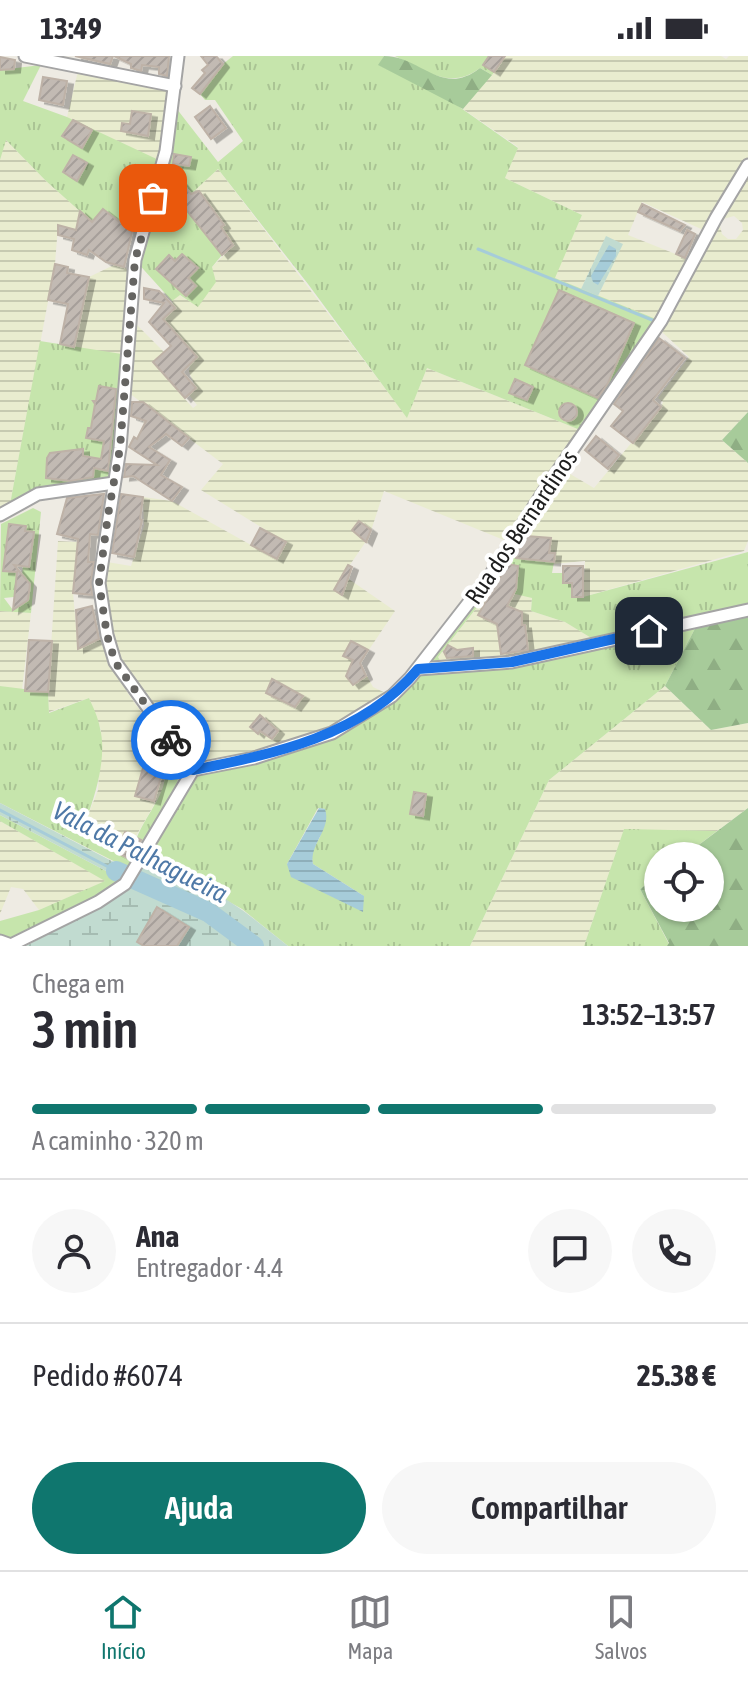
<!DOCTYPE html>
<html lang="pt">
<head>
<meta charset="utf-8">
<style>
  :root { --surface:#fff; --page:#f7f7f7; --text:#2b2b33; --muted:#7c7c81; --line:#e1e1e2; --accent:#0f766e }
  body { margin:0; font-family:"Asap Condensed",sans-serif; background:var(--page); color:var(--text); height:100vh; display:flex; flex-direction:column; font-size:30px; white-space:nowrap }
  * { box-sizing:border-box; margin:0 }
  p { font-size:26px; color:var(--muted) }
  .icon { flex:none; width:44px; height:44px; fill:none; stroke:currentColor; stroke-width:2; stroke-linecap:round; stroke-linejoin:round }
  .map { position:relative; height:890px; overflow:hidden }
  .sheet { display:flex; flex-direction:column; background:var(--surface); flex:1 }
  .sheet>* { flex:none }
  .buttons { position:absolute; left:644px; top:786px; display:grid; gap:16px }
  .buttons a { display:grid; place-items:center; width:80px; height:80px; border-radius:50%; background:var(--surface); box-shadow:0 2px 6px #0004; font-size:40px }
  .pin { position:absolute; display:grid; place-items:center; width:68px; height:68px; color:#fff; margin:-34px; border-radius:16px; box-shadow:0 4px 12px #0006 }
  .courier { position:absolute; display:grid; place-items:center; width:80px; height:80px; margin:-40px; border:6px solid #1a73e8; border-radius:50%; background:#fff; color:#222; box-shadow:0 2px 10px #0007 }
  .summary em { font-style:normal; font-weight:600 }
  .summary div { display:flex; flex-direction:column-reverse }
  .summary { display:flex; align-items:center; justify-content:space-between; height:136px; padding:0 32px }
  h1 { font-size:52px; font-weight:600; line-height:60px }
  .bar { display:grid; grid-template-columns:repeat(4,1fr); gap:12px 8px; align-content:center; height:96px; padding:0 32px }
  .bar i { height:10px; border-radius:6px; background:var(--line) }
  .bar .current { background:var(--accent) }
  .bar p { grid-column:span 4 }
  .line { display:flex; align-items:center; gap:20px; padding:0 32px; border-top:2px solid var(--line) }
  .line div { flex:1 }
  .round { display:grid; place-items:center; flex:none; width:84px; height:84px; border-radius:42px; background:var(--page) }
  .cta { display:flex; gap:16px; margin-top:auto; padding:16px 32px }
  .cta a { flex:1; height:92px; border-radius:48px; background:var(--accent); color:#fff; font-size:32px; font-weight:600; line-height:92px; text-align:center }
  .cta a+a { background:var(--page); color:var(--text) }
  .status { display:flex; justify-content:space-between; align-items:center; height:56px; padding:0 40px; background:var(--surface); direction:ltr }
  .status svg { height:22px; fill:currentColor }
  .tabs { display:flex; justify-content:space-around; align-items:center; height:112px; border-top:2px solid var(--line); background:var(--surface); font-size:22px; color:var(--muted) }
  .tabs a { display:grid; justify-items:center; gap:4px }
  .tabs .current { color:var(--accent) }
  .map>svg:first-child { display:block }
  .farmland { fill:url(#farmland-rules); fill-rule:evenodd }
  .grass { fill:url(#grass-tufts); fill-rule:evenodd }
  .forest { fill:url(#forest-firs) }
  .wetland { fill:url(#wetland-marsh) }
  .water { fill:url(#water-rules) }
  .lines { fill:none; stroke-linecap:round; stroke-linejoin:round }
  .stream { stroke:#a6ccd9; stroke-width:3 }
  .river { stroke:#a6ccd9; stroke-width:20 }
  .building { fill:url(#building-hatch); stroke:#beb2a7; stroke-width:2; filter:url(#shadow) }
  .street-casing { stroke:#a4a4a4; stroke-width:15 }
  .street { stroke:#fff; stroke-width:11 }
  .done { stroke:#666562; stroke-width:8; stroke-dasharray:0 14.4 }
  .route { stroke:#1a73e8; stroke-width:10 }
  .labels { text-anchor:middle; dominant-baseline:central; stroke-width:8; stroke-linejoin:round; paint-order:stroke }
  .street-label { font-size:24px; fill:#1d1d1d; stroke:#fff }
  .water-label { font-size:26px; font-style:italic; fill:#4f79a7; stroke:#fff }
</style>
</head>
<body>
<div class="status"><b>13:49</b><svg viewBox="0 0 49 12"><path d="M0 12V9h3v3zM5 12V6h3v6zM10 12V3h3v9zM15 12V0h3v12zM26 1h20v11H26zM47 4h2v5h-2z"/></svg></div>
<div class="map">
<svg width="748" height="890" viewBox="0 0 748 890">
  <defs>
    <pattern id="farmland-rules" width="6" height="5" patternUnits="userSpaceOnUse" patternTransform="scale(2)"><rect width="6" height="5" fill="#e9eccf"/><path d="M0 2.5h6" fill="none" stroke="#c7cab1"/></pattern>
    <pattern id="grass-tufts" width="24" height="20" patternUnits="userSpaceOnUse" patternTransform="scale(2)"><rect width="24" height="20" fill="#c6e5ac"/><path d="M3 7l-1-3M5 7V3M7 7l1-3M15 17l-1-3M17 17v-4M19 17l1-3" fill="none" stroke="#aac494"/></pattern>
    <pattern id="forest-firs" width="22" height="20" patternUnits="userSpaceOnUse" patternTransform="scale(2)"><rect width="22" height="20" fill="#a7cb9a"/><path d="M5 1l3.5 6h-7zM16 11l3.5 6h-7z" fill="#8fae84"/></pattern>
    <pattern id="wetland-marsh" width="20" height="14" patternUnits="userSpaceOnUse" patternTransform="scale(2)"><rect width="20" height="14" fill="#c1dbd0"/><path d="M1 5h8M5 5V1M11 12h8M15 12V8" fill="none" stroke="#a5bcb2"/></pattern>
    <pattern id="water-rules" width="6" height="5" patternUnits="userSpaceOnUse" patternTransform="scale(2)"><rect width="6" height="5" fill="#a6ccd9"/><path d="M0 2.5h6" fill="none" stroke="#8eafba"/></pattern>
    <pattern id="building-hatch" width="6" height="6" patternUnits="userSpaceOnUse" patternTransform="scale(2)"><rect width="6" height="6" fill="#c2bab3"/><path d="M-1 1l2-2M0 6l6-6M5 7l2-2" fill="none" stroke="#a69f9a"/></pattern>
    <filter id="shadow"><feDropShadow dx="6" dy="3.5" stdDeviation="0" flood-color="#0004"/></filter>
  </defs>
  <rect width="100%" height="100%" fill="#eeebe3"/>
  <!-- farmland -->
  <g class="farmland">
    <path d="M505,0H721L726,3L729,0H748V356L722,384L748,407V485L744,495L583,541L585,505L553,508L555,498L549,497L550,482L511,487L384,435L369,481L343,519L395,555L360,607L373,631L392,640L332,677L265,699L250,695L224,704L192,703L136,631L120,603L112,577L101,505L131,510L144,470L143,441L172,445L276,503L285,486L201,434L223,408L125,334L74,291L89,221L116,208L124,211L134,219L130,262L164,296L153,307L193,352L197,349L189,339L196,332L189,316L190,308L197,301L163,263L174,252L172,245L179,239L198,250L212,211L233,190L221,171L224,169L199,136L191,138L218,113L407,361L427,312L585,376L560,412L594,432L661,351L663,346L658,342L689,301L662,276L712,178L642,146L628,179L693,205L661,265L598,240L622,188L606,181L581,233L554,222L582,159L505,122L518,91L463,53ZM734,160L742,167L743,174L736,183H728L722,178L720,170L723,163Z"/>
    <polygon points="79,11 175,30 163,107 67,61"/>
    <polygon points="5,83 46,125 80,155 76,174 58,170 55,208 9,454 0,459 0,104"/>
    <polygon points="58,485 78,486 73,537 78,592 101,582 111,608 129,639 164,687 161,689 167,709 162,735 136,780 124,776 114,797 104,787 81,777 98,734 100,703 101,674 89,642 49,656 48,636"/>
    <polygon points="499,523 532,542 531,555 565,566 594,583 501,601 441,606 438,601"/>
    <polygon points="0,555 31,557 22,634 0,630"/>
    <polygon points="665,630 711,674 748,667 748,752 717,775 624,774 584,890 470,890 549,724"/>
    <polygon points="0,765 106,825 39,854 23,833 11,831 0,858"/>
  </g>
  <!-- grass -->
  <g class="grass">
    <path d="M233,0H384L379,9L451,45L518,92L505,122L582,159L555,222L661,265L585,376L427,312L407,362L308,228L218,113L191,138L180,125L169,132L222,199L212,211L216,226L198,251L180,239L172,245L135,204L141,181L103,154L92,166L46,125L6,84L0,104V14L41,9L23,45L67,61L163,106L173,48L218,106L243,85L215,44H205L200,38L223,8ZM559,234L634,267L601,343L526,309ZM515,323L533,331L527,344L510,337Z"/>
    <path d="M395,0H505L492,19L480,12C450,35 424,14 395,0Z"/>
    <polygon points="40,285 128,299 114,427 45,436 9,454"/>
    <path d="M33,452L41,456L31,557L0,555L1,468ZM9,468L25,470V475L34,476L29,511L23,510L22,519L30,528L28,543L13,554L4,542L14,541L17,516L3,514Z"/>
    <path d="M519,475L526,480L522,490L517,492L516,502L554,506L552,517H563V527H572L583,541L748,496V554L700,563L665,630L549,724L470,890H288L242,853L204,832L164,819L146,805L196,720L255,704L332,677L392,640ZM505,507L518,510L513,531L515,538L532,542L531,555L565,566L593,583L501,601L441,606L438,601L499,523ZM414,737L426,739L423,760L411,758ZM318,752L325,753L320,781L311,797L313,808L364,840L287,808Z"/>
    <path d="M0,630L48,636L49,657L89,642C93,651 98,661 100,672C108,704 93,747 81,777C100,786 116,797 134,807L131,814L0,747Z"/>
    <path d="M165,688C169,695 175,703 177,711C184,735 157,765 145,785L137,781C153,745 175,733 161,689Z"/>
    <polygon points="0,759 127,826 26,883 0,885 0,865 39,854 105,825 0,765"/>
    <polygon points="624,773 717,775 684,800 658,800 658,820 640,833 669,888 667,890 584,890"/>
  </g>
  <!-- forest -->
  <g class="forest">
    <path d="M384,0C421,0 442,42 480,12L492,19L463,53L378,9Z"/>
    <polygon points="748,356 748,407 722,384"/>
    <polygon points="748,554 748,667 711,674 665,630 700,563"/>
    <polygon points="748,752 748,890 667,890 669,887 640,833 658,820 658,852 710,852 710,800 684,800"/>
  </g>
  <!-- wetland -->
  <g class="wetland">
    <polygon points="606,180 623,188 598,240 581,233"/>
    <polygon points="0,747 129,814 127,826 0,759"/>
    <path d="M146,805C168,822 181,821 204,832C235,845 261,869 288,890H26L116,842L128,833Z"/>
  </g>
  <!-- water -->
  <g class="water">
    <polygon points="609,189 616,193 616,200 598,229 593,226 591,220"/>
    <path d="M319,752L325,753C332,773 309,788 313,808L364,840L363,856L291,821L287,808Z"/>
  </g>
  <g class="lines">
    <!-- stream -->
    <g class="stream">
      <polyline points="478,193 657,266"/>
      <polyline points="0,754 116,815"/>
    </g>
    <!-- river -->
    <polyline class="river" points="116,815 208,856 254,890"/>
  </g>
  <!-- building -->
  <g class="building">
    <polygon points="75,0 113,0 110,8"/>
    <polygon points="114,0 169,0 167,20 159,18 159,11 142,9 141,15 131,12 131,8"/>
    <polygon points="201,0 216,0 223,8 200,38 192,32 205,17 202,14 208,9"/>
    <polygon points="489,0 505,0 494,16 483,9"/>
    <polygon points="0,1 15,4 14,13 0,14"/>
    <polygon points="43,21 67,25 63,49 39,44"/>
    <polygon points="210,50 226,72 211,83 195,61"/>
    <polygon points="132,55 151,58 148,80 121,75 122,67 130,68"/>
    <polygon points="73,64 92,74 82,92 62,80"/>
    <polygon points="174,98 191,101 189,110 173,108"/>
    <polygon points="73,99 87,107 77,125 63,116"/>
    <polygon points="180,125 191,138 199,135 224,169 221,171 233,189 222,199 169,132"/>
    <polygon points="642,148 685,169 680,175 638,156"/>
    <polygon points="103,153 132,176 124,211 106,206 89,194 87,199 72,194 74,183 58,179 58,169 76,174 80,155 92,166"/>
    <polygon points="687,174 695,178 685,202 676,198"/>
    <polygon points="182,198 198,212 188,222 196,230 186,240 156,213 169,199 175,205"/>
    <polygon points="55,208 68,211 67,217 89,221 74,291 60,288 68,248 48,244"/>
    <polygon points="144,232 159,235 175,252 163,263 197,301 182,316 196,332 185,342 153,306 171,290 149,266 164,247 144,243"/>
    <polygon points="559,234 634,267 608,327 598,342 525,309"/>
    <polygon points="659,282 685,302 653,344 661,351 633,387 611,370 623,355 614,348"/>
    <polygon points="515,323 533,331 527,344 509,337"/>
    <polygon points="99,330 116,333 108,415 94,412 93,421 71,425 46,422 47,402 50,397 83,393 83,400 101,403 104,385 86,382 88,372 91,372 95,348 93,345 96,345"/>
    <polygon points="132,346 143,346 189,382 182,390 166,378 149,391 170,404 161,419 182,431 172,445 133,420 124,421 126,408 157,409 129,391 134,381 137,383 146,365 131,360"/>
    <circle cx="568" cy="356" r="9"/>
    <polygon points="596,380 619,399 608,413 585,394"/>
    <polygon points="104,438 98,479 90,478 88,506 94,506 91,526 92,539 73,537 78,483 57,478 67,442"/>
    <polygon points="121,438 143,441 140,463 142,464 134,501 112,497"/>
    <polygon points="359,465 371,474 366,486 352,474"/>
    <polygon points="9,468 26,470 25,475 34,476 29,511 14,509 30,528 28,544 13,554 17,516 3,515"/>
    <polygon points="260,472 286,486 277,503 251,489"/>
    <polygon points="526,480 551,482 549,497 555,497 554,506 516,502 517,494 522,490"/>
    <polygon points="508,508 518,510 516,533 507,550 522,556 522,569 525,569 528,594 501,598 497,568 478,559"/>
    <polygon points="348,509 352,511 342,539 334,534"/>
    <polygon points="563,510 583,510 583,541 572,541 572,527 563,527"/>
    <polygon points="92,550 99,583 78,593 76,554"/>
    <polygon points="29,584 52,585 48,636 25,635"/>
    <polygon points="351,585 368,594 360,607 366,620 353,629 346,620 353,604 343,600"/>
    <polygon points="448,589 457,594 473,592 473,600 447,602 444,596"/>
    <polygon points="272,623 303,640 295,651 266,637"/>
    <polygon points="260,659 278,675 272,683 260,675 258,678 250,671"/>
    <polygon points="145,705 164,711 154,745 135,740"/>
    <polygon points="414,736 426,738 423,760 410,758"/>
    <polygon points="125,776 141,784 130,803 116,796"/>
    <polygon points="157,851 189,871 177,890 144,890 137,886"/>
  </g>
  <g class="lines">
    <defs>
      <g id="street">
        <polyline points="25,0 175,30"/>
        <polyline points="178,0 166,95 135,204 120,392 99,527 107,579 115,606 193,714"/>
        <polyline points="0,459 38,438 114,427"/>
        <polyline points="418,613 512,606 748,554"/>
        <polyline points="193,714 254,702 332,677 392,640 410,622 491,518 544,435 661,265 716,162 748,109"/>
        <polyline points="0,885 11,889 98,846 125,828 193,714"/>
      </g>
    </defs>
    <!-- street casing -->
    <use href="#street" class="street-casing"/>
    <!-- street -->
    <use href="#street" class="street"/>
  </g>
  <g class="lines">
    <!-- done -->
    <polyline class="done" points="153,142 135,204 120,392 108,459 99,527 107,579 115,606 171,684"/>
    <!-- route -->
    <path class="route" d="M171,684L193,714C274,698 362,680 418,613L512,606L649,575"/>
  </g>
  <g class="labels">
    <!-- street labels -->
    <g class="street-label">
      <text transform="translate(521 471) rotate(-56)">Rua dos Bernardinos</text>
    </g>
    <!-- water labels -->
    <g class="water-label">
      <text transform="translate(140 796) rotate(27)">Vala da Palhagueira</text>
    </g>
  </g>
</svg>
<div class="buttons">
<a><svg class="icon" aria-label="locate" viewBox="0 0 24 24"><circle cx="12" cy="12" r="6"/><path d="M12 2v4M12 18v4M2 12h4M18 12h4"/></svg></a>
</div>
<div class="pin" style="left:153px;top:142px;background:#ea580c"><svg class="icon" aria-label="bag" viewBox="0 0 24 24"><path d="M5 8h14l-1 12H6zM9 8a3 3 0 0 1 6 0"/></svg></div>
<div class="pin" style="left:649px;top:575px;background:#1f2937"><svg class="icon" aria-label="home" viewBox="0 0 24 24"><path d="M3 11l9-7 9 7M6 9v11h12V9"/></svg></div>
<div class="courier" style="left:171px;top:684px"><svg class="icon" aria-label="bike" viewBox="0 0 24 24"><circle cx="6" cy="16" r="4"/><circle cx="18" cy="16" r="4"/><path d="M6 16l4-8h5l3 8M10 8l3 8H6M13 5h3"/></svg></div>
</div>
<section class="sheet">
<div class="summary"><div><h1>3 min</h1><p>Chega em</p></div><em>13:52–13:57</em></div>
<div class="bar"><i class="current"></i><i class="current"></i><i class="current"></i><i></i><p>A caminho · 320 m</p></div>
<div class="line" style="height:144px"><a class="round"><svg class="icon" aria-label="person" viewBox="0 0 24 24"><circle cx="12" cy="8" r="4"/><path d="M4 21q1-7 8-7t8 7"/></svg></a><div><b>Ana</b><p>Entregador · 4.4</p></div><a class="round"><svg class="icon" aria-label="chat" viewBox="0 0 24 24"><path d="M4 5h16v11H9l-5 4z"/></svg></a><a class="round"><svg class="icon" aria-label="phone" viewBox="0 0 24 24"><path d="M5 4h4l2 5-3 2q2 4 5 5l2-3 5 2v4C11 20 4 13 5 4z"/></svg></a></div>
<div class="line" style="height:104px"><div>Pedido #6074</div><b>25.38 €</b></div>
<div class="cta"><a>Ajuda</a><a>Compartilhar</a></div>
</section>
<nav class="tabs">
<a class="current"><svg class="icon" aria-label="home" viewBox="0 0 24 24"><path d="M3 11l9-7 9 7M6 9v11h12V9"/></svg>Início</a>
<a><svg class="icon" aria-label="map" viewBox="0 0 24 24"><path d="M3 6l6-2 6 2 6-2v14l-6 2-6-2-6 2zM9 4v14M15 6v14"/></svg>Mapa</a>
<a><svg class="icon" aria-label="saved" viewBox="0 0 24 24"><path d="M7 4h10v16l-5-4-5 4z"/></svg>Salvos</a>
</nav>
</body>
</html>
